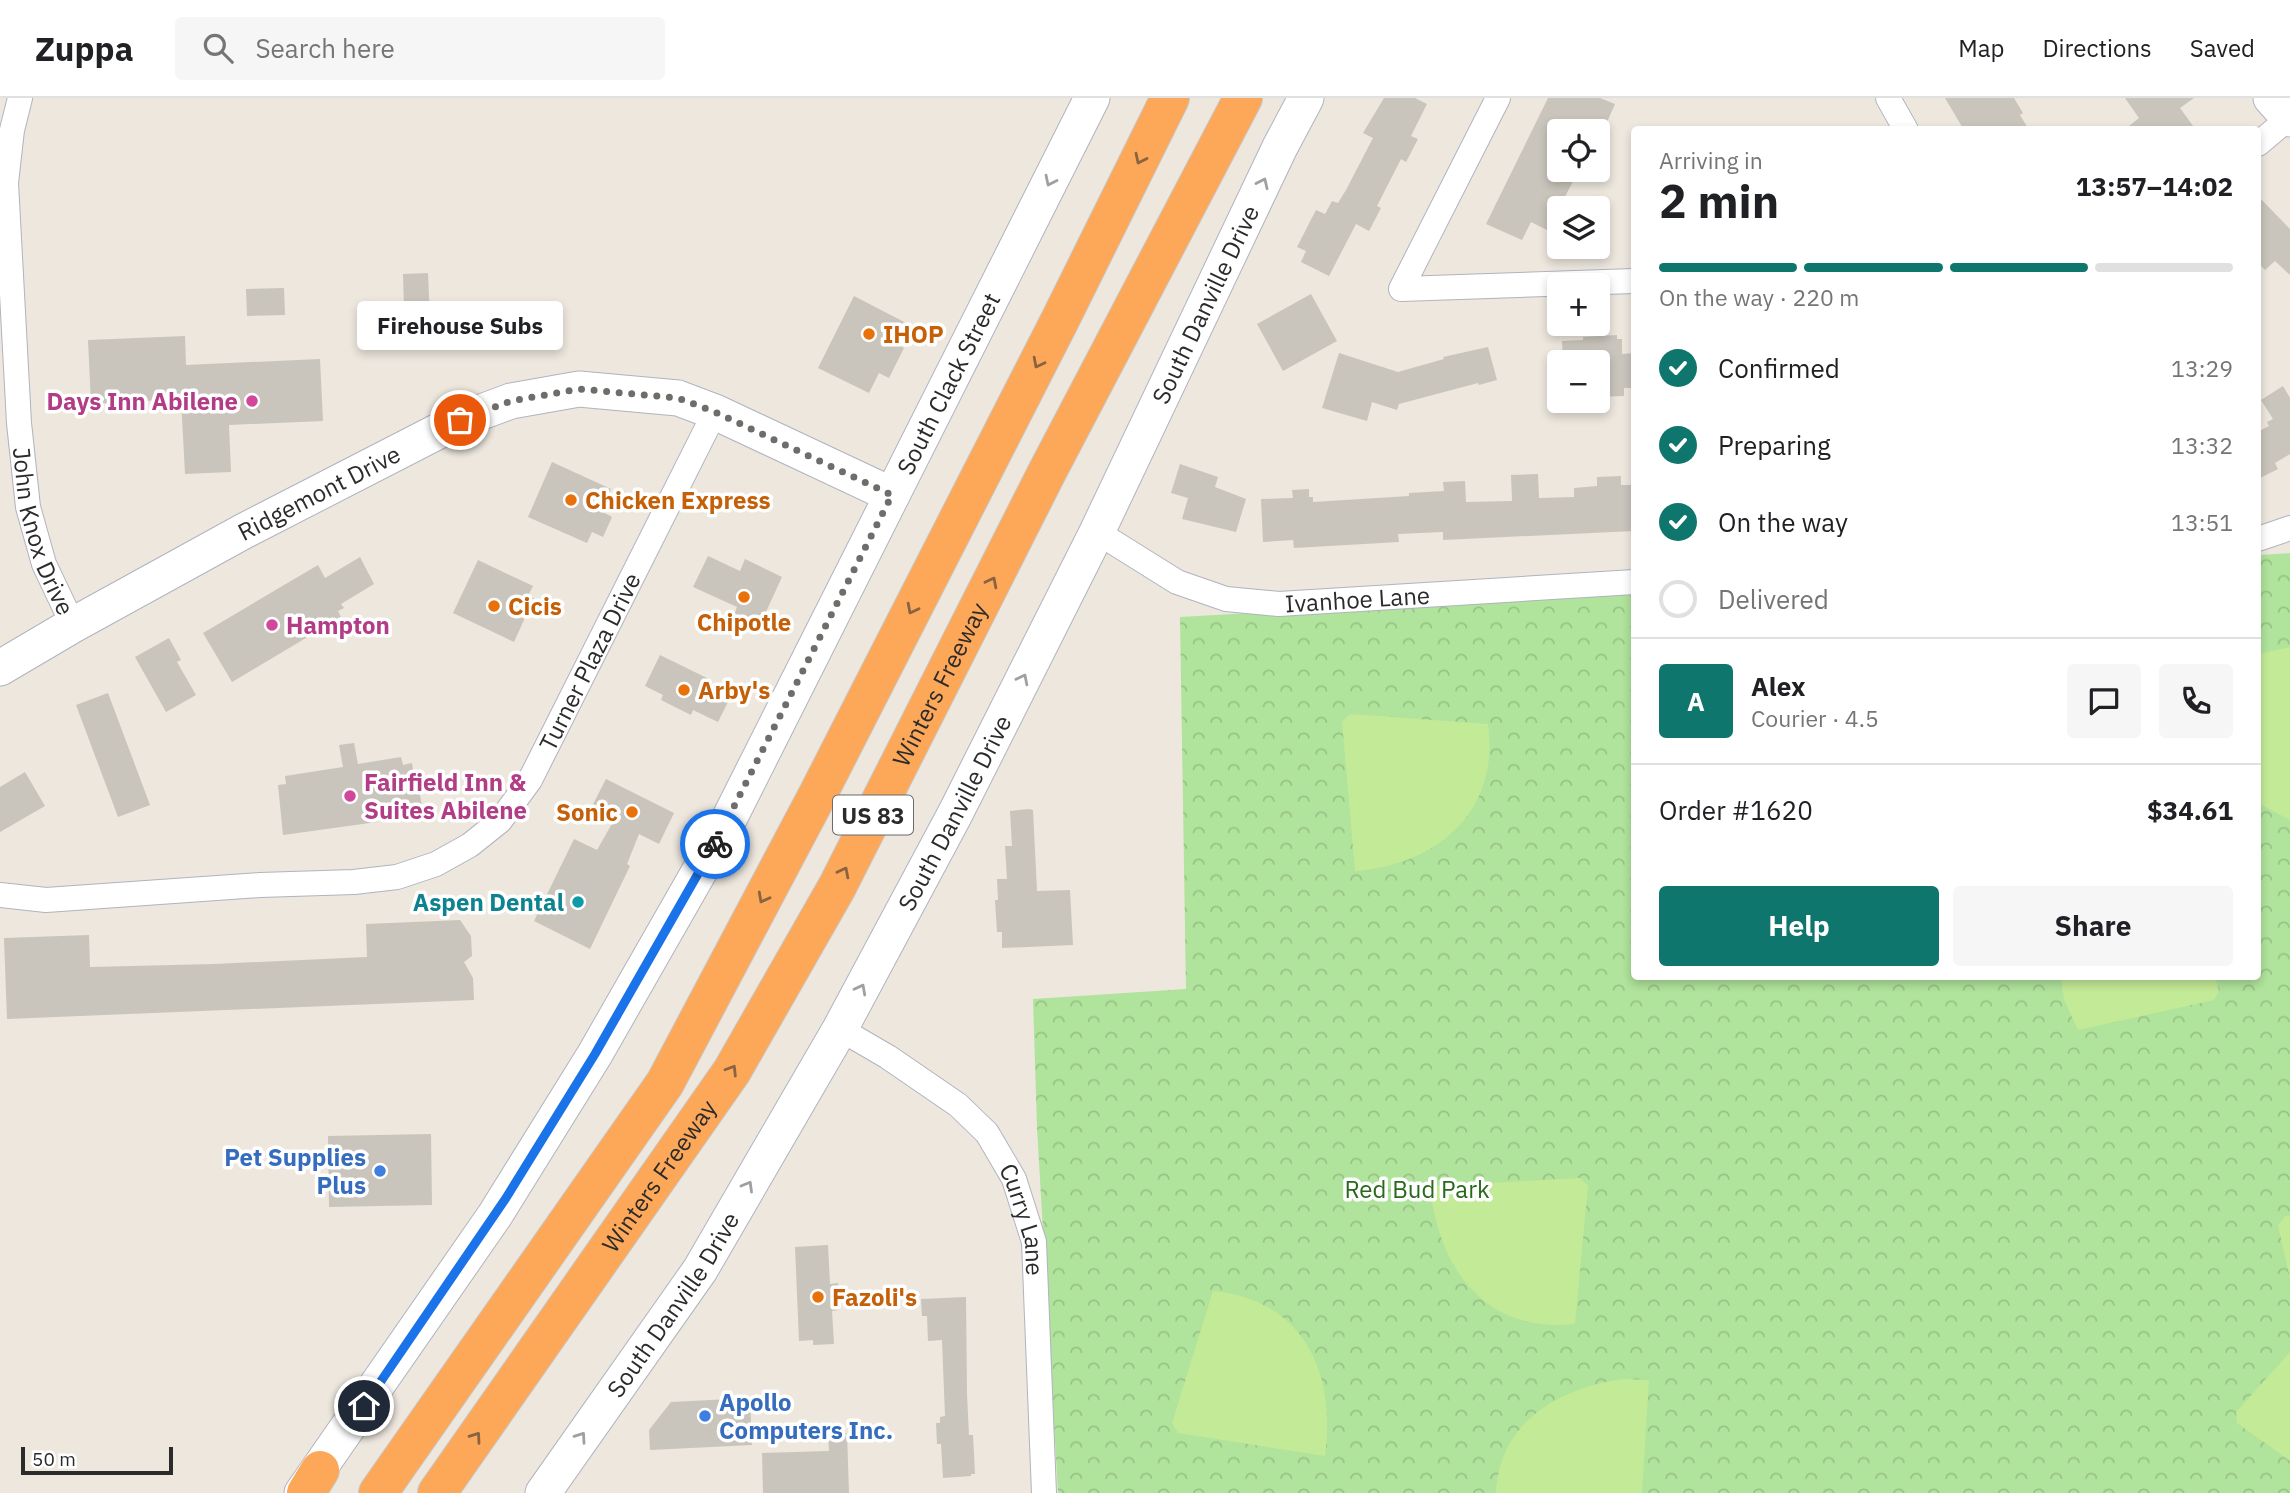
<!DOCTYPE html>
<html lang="en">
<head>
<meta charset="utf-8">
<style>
  :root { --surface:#fff; --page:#f6f6f6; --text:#202124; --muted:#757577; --line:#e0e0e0; --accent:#0f766e }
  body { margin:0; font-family:"IBM Plex Sans",sans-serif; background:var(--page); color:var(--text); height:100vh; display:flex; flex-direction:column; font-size:26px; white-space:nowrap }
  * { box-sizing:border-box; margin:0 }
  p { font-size:23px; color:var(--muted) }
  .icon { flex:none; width:38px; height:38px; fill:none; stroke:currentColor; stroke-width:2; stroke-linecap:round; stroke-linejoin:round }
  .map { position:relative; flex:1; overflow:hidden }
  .drawer { position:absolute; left:1631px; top:28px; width:630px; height:854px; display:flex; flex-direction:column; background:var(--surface); border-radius:7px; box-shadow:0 4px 10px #0003 }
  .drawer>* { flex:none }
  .controls { position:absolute; left:1547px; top:21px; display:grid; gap:14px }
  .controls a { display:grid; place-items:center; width:63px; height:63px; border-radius:7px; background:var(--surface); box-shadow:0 4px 10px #0003; font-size:35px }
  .scale { position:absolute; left:21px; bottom:18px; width:152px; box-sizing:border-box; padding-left:7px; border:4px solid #2b2b2b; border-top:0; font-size:19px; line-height:24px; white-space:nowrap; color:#2b2b2b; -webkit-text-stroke:5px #fff; paint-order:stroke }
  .pin { position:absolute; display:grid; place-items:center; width:60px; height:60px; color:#fff; margin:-30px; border:4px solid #fff; border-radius:50%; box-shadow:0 2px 7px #0007 }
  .courier { position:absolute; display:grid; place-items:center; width:70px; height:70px; margin:-35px; border:5px solid #1a73e8; border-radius:50%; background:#fff; color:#222; box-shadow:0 2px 9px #0007 }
  .bubble { position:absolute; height:49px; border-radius:7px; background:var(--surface); box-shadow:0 4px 10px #0003; font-size:23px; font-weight:700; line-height:49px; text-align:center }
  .overview em { font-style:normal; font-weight:700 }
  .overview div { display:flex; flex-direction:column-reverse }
  .overview { display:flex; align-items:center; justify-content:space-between; height:119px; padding:0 28px }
  h1 { font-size:46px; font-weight:700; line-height:52px }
  .bar { display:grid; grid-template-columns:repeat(4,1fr); gap:10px 7px; align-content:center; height:84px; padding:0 28px }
  .bar i { height:9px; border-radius:5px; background:var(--line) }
  .bar .selected { background:var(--accent) }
  .bar p { grid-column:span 4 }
  .line { display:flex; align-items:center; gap:18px; padding:0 28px; border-top:2px solid var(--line) }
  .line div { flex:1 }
  .round { display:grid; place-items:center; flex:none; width:74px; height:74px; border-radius:7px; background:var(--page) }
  ol { padding:0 28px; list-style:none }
  li { display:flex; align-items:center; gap:21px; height:77px }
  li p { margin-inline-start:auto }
  li .icon { padding:7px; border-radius:50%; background:var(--accent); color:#fff; stroke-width:4 }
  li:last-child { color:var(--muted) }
  li i { width:38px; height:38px; border:4px solid var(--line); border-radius:50% }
  .cta { display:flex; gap:14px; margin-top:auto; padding:14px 28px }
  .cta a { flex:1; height:80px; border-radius:7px; background:var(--accent); color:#fff; font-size:28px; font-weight:700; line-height:80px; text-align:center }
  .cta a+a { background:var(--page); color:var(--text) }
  header { display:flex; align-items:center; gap:42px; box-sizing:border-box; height:98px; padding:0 35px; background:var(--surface); border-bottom:2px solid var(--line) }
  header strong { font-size:33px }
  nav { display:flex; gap:38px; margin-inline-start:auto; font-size:24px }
  .search { width:490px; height:63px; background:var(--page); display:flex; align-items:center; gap:18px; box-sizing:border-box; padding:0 24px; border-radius:7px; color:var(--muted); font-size:26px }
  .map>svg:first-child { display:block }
  .park { fill:url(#park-crowns) }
  .pitch { fill:#c3ea97 }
  .building { fill:#c9c5bc }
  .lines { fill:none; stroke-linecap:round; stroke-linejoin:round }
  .street-casing { stroke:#b1b3bf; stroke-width:26 }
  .secondary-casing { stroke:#b1b3bf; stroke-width:37 }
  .highway-casing { stroke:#c8c8c8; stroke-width:40 }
  .street { stroke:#fff; stroke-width:24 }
  .secondary { stroke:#fff; stroke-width:35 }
  .highway { stroke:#fda759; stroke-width:38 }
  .oneway { stroke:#8a6340 }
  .oneway2 { stroke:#a0a0a0 }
  .done { stroke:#6f6d6a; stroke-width:7; stroke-dasharray:0 12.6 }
  .route { stroke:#1a73e8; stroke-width:9 }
  .food-dot { fill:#e8710a; stroke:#fff; stroke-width:2.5 }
  .hotel-dot { fill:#d1479c; stroke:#fff; stroke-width:2.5 }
  .culture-dot { fill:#0f9aa8; stroke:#fff; stroke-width:2.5 }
  .shop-dot { fill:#3f7fe0; stroke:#fff; stroke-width:2.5 }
  .labels { text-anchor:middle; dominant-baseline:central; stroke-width:7; stroke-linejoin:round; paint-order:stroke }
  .shield { fill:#fff; stroke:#6b6b6b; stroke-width:2 }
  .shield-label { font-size:23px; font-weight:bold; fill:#2b2b2b }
  .street-label { font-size:24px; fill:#2b2b2b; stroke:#fff }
  .food-label { font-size:24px; font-weight:bold; fill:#c56008; stroke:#fff; text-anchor:start }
  .hotel-label { font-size:24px; font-weight:bold; fill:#b23c85; stroke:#fff; text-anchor:start }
  .culture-label { font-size:24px; font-weight:bold; fill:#0d838f; stroke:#fff; text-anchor:end }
  .shop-label { font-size:24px; font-weight:bold; fill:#366cbe; stroke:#fff; text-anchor:end }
  .park-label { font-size:24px; fill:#28691b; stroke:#fff }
</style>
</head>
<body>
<header>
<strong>Zuppa</strong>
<div class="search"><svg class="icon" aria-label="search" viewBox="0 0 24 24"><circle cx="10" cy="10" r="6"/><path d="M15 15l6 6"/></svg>Search here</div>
<nav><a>Map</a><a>Directions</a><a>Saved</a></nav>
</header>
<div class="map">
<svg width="2290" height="1395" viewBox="0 0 2290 1395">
  <defs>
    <pattern id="park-crowns" width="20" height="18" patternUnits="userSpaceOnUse" patternTransform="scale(1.75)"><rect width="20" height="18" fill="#b0e39b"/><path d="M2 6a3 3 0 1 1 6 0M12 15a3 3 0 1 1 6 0" fill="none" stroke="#98c386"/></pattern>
  </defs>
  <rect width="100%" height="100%" fill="#ede7de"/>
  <!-- park -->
  <polygon class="park" points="2290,455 2290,1395 1058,1395 1037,1029 1033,901 1186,891 1180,519 1634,493 1634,878 2258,878 2258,457"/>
  <!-- pitch -->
  <g class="pitch">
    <polygon points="2290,549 2290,722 2258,705 2258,556"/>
    <path d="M1350,616L1488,626C1500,713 1438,767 1355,773L1342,624Z"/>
    <polygon points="2061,879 2215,879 2219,893 2214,902 2078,932 2064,902"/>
    <path d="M1580,1080L1588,1088L1575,1226C1485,1236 1438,1170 1430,1088Z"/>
    <polygon points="2285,1118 2290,1118 2290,1180 2278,1127"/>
    <path d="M1213,1193C1304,1202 1336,1274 1325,1358L1178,1335L1172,1325Z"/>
    <polygon points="2290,1254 2290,1363 2237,1325 2236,1314"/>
    <path d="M1624,1281L1649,1282L1642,1395H1496C1499,1323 1561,1289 1624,1281Z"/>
  </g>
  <!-- building -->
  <g class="building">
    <polygon points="1384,0 1415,0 1427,6 1411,38 1418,41 1406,64 1401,61 1377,108 1381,110 1369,133 1356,126 1329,178 1301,164 1306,153 1297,149 1316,112 1325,116 1332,103 1338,105 1346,92 1373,40 1363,35"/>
    <polygon points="1548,0 1600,0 1615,6 1603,33 1559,33 1559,72 1579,72 1559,110 1559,138 1531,124 1522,142 1486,126"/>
    <polygon points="1945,0 2014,0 2023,15 2020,17 2029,32 1964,32"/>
    <polygon points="2125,0 2194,0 2180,10 2196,32 2124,32 2139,20"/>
    <polygon points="2258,98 2290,131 2290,177 2275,163 2265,172 2258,165"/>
    <polygon points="428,175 431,245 405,246 403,176"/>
    <polygon points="284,190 285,217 247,218 246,191"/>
    <polygon points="1311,196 1337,243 1283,273 1257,226"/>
    <polygon points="854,198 908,226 898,247 904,250 889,280 879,275 869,295 818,270"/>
    <polygon points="1617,237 1617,241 1622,241 1622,256 1634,255 1634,290 1624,290 1624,298 1598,299 1598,264 1563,264 1562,243 1583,242 1583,239"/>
    <polygon points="185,238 186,267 320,261 323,323 229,327 231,374 185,376 181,301 91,306 88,242"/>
    <polygon points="1488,249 1497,282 1479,287 1478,285 1399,306 1397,312 1372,304 1367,323 1322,310 1339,255 1398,274 1444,261 1443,259"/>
    <polygon points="2283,288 2290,300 2290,356 2275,365 2278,371 2258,381 2258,331 2259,333 2269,328 2267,324 2273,321 2261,302"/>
    <polygon points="552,364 611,391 601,413 612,419 603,439 592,434 587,445 528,419"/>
    <polygon points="1180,366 1218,379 1215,389 1246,401 1236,434 1182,421 1188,400 1171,395"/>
    <polygon points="1538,376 1539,400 1574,399 1574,390 1597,388 1597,379 1621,378 1621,387 1634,387 1634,433 1443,442 1443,434 1398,436 1399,444 1294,450 1293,442 1263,444 1261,401 1293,400 1292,392 1309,391 1309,399 1313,399 1313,404 1409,398 1409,395 1444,393 1443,384 1465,383 1466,404 1512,403 1511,377"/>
    <polygon points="708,458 740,473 745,461 782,479 759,529 734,517 737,509 693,489"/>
    <polygon points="360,459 374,486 341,506 344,510 338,513 341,519 232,584 203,535 318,467 325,480"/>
    <polygon points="478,462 533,488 528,498 534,500 514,544 453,515"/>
    <polygon points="169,540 181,562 177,564 196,597 166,614 135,559"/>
    <polygon points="660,557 709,581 705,588 730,600 718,624 693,612 691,617 661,602 663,597 645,588"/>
    <polygon points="108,595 150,707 118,719 76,607"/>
    <polygon points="354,645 358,666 401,659 403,667 412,665 415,686 418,686 423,714 377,721 377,724 283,737 278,687 286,686 285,678 343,669 339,647"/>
    <polygon points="25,674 45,708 0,734 0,689"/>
    <polygon points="606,681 674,715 659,746 639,736 627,766 630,768 590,851 534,823 574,741 597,752 613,724 590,712"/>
    <polygon points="1029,711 1033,712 1037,793 1070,792 1073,847 1002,850 1002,834 997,834 995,802 998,802 997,781 1007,781 1005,748 1012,748 1010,713"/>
    <polygon points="460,822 471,838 472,858 464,864 473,880 474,902 7,921 4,840 89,837 90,869 214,866 367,859 366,826"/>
    <polygon points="431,1036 432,1107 329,1109 328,1038"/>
    <polygon points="828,1147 830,1186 838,1185 839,1212 832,1213 834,1246 813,1247 813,1242 799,1243 795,1149"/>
    <polygon points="966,1199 967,1296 969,1337 973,1337 975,1376 971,1376 971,1378 943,1380 941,1346 937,1346 936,1325 940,1325 940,1319 945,1318 942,1242 928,1243 927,1218 922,1218 921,1201"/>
    <polygon points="750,1300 752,1347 650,1352 649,1332 671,1304"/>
    <polygon points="847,1335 849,1395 763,1395 762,1355 829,1353 828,1336"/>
  </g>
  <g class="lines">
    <defs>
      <g id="street">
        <path id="s1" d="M20,0L12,32L6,85L19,325L28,409L44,466L73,527"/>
        <polyline points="1498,0 1401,191 1634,183"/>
        <polyline points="1888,0 1906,32"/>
        <polyline points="2258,46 2289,20"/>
        <path id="s2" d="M1097,434L1177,484L1226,501L1279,506L1634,484"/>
        <polyline points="2258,441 2290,430"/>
        <path id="s3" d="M0,797L46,802L260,787L354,784L397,779L436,766L470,747L500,723L530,682L715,314"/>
        <path id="s4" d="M840,931L888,959L958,1007L987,1035L1014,1081L1034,1144L1044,1395"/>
      </g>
      <g id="secondary">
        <polyline points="2271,0 2290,21"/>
        <path id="s5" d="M0,570L73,527L244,433L460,322L511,303L579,291L678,300L715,314L892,397"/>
        <path id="s6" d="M302,1395L495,1117L595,956L727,725L1092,0"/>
        <path id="s7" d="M543,1395L700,1172L840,931L955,716L1097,434L1280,49L1306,0"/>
      </g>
      <g id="highway">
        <polyline points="306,1395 320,1372"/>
        <polyline points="378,1395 665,985 818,696 1060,222 1170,0"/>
        <path id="s8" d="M437,1395L732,973L837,789L1046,376L1243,0"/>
      </g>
    </defs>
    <!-- street casing -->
    <use href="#street" class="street-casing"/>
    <!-- secondary casing -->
    <use href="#secondary" class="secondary-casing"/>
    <!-- highway casing -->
    <use href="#highway" class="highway-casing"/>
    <!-- street -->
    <use href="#street" class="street"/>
    <!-- secondary -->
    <use href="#secondary" class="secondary"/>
    <!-- highway -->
    <use href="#highway" class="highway"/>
  </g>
  <!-- one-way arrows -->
  <defs><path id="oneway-chevron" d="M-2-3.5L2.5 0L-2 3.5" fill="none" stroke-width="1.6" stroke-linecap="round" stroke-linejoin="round" transform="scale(1.75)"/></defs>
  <g class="oneway">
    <use href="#oneway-chevron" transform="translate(1140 61) rotate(116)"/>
    <use href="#oneway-chevron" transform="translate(1038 265) rotate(117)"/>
    <use href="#oneway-chevron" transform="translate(992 484) rotate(-63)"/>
    <use href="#oneway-chevron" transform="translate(912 511) rotate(117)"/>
    <use href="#oneway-chevron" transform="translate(844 774) rotate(-63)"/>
    <use href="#oneway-chevron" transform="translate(763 800) rotate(118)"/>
    <use href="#oneway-chevron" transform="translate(732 972) rotate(-58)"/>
    <use href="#oneway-chevron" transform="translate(476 1339) rotate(-55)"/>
  </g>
  <g class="oneway2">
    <use href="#oneway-chevron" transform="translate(1050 83) rotate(116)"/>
    <use href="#oneway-chevron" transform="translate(1263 85) rotate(-65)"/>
    <use href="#oneway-chevron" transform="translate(1023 581) rotate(-63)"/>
    <use href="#oneway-chevron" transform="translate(861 891) rotate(-62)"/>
    <use href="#oneway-chevron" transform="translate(748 1088) rotate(-60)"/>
    <use href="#oneway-chevron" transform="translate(581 1339) rotate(-55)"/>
  </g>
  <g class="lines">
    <!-- done -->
    <polyline class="done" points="460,322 511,303 579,291 678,300 715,314 892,397 715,746"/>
    <!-- route -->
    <polyline class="route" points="364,1308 506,1100 595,956 715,746"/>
  </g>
  <!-- markers -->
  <g class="food-dot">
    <circle cx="869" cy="236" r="7"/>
    <circle cx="571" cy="402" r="7"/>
    <circle cx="744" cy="499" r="7"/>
    <circle cx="494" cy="508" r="7"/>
    <circle cx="684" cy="592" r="7"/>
    <circle cx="632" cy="714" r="7"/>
    <circle cx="818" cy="1199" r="7"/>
  </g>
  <g class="hotel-dot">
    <circle cx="252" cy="303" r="7"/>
    <circle cx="272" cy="527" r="7"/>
    <circle cx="350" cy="698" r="7"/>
  </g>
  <circle class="culture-dot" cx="578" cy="804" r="7"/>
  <g class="shop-dot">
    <circle cx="380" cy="1073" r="7"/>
    <circle cx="705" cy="1318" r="7"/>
  </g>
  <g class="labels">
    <!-- shield labels -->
    <rect class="shield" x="833" y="697.5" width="80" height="39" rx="5"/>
    <g class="shield-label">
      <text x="873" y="717">US 83</text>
    </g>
    <!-- street labels -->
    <g class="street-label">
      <text stroke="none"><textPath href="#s7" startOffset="1363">South Danville Drive</textPath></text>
      <text stroke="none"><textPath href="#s6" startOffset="1286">South Clack Street</textPath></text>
      <text stroke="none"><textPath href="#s5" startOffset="364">Ridgemont Drive</textPath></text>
      <text stroke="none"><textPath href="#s1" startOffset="438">John Knox Drive</textPath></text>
      <text stroke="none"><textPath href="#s2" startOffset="278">Ivanhoe Lane</textPath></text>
      <text stroke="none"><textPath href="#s3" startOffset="700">Turner Plaza Drive</textPath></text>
      <text stroke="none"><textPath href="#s8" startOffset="954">Winters Freeway</textPath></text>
      <text stroke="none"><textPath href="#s7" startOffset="796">South Danville Drive</textPath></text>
      <text stroke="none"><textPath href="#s8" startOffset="387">Winters Freeway</textPath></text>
      <text stroke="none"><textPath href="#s4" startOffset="276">Curry Lane</textPath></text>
      <text stroke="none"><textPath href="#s7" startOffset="229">South Danville Drive</textPath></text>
    </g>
    <!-- food labels -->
    <g class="food-label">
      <text x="883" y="236">IHOP</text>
      <text x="585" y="402">Chicken Express</text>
      <text x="508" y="508">Cicis</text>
      <text x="744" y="524" text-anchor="middle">Chipotle</text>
      <text x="698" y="592">Arby's</text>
      <text x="618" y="714" text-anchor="end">Sonic</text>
      <text x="832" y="1199">Fazoli's</text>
    </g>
    <!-- hotel labels -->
    <g class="hotel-label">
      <text x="238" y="303" text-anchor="end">Days Inn Abilene</text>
      <text x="286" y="527">Hampton</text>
      <text x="364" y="684">Fairfield Inn &amp;<tspan x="364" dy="28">Suites Abilene</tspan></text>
    </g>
    <!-- culture labels -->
    <g class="culture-label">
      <text x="564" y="804">Aspen Dental</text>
    </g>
    <!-- shop labels -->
    <g class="shop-label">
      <text x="366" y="1059">Pet Supplies<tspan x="366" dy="28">Plus</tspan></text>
      <text x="719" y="1304" text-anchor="start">Apollo<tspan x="719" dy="28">Computers Inc.</tspan></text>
    </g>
    <!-- park labels -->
    <g class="park-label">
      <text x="1417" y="1091">Red Bud Park</text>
    </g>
  </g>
</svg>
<div class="controls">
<a><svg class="icon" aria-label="locate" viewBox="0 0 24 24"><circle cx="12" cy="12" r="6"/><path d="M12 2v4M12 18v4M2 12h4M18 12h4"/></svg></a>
<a><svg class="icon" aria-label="layers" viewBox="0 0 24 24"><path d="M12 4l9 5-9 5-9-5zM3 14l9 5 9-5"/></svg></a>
<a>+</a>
<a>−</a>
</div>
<div class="scale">50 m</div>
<div class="pin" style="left:460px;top:322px;background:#ea580c"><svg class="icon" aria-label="bag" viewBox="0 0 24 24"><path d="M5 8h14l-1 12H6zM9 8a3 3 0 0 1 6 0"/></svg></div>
<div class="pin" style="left:364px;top:1308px;background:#1f2937"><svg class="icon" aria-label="home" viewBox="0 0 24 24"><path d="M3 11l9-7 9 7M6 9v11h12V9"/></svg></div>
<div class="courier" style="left:715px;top:746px"><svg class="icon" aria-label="bike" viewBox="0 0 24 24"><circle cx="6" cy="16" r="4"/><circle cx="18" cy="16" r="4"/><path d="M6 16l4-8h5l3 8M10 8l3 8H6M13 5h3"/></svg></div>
<div class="bubble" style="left:357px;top:203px;width:206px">Firehouse Subs</div>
<section class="drawer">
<div class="overview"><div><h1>2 min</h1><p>Arriving in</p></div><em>13:57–14:02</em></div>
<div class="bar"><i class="selected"></i><i class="selected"></i><i class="selected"></i><i></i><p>On the way · 220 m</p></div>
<ol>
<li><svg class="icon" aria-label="check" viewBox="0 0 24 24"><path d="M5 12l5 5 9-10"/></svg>Confirmed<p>13:29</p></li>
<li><svg class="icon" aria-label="check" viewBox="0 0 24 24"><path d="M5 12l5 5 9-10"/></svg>Preparing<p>13:32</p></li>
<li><svg class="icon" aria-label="check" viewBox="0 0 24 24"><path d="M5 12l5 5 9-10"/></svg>On the way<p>13:51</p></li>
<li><i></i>Delivered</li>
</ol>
<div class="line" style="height:126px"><b class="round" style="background:var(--accent);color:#fff">A</b><div><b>Alex</b><p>Courier · 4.5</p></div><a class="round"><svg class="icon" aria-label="chat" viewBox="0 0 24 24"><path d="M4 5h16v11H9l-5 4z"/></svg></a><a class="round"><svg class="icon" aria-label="phone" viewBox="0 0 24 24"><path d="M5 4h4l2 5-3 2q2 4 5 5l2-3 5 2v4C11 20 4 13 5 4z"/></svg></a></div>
<div class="line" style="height:91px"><div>Order #1620</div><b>$34.61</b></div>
<div class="cta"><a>Help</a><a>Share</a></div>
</section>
</div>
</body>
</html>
